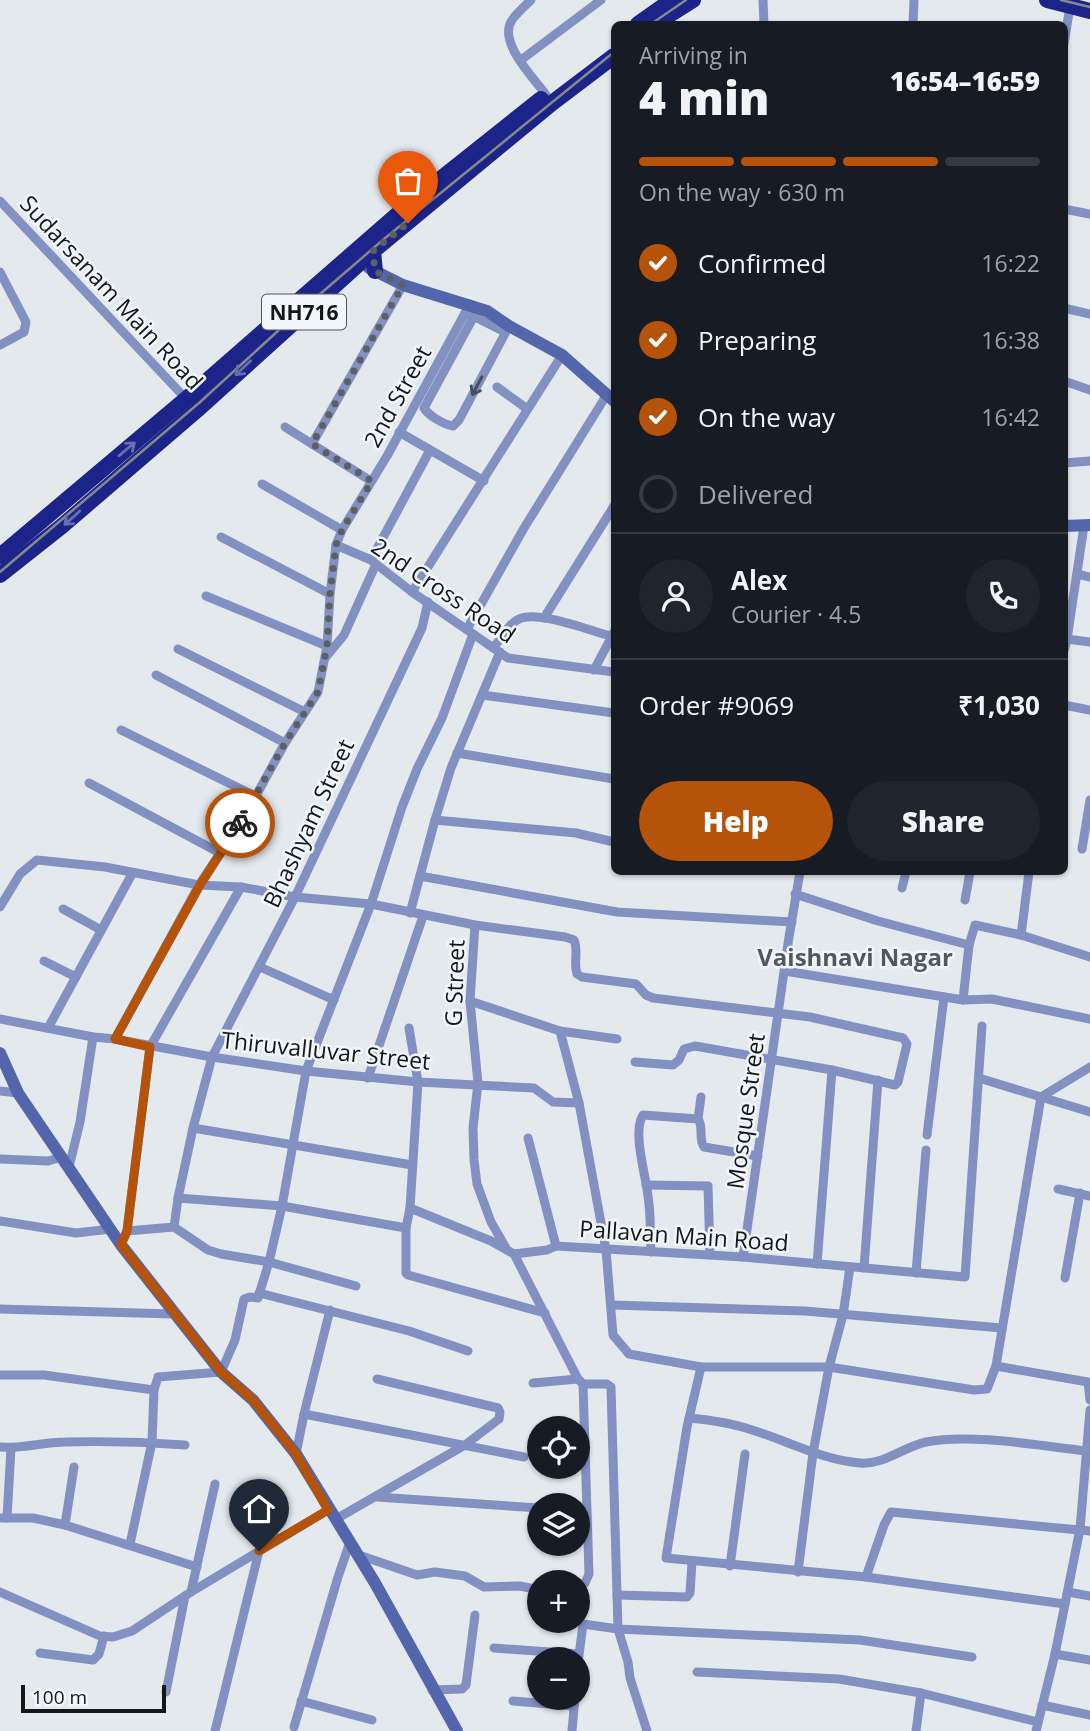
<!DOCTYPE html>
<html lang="en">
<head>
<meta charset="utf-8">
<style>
  :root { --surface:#171b24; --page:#20242c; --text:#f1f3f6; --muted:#9ea1a6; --line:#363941; --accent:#b45309 }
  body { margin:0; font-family:"Open Sans",sans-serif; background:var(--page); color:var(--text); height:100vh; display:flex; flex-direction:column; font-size:26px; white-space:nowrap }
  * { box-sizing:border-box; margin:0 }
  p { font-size:23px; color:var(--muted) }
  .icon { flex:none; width:38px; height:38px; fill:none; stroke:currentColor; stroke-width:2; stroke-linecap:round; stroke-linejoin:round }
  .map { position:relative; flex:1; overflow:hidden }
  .side { position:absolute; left:611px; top:21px; width:457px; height:854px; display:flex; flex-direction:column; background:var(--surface); border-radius:10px; box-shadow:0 2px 5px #0004 }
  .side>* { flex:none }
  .fabs { position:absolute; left:527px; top:1416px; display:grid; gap:14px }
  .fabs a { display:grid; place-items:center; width:63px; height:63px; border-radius:50%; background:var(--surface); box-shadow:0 2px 5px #0004; font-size:35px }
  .scale { position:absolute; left:21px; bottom:18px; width:145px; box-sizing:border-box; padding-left:7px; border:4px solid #141617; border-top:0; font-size:19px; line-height:24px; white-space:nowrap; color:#141617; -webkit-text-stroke:5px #f1f6fa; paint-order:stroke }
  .pin { position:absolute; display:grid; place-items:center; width:60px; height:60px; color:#fff; margin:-72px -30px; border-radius:50% 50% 50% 0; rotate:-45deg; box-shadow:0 0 7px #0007 }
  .pin .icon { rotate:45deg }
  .courier { position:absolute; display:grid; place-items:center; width:70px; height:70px; margin:-35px; border:5px solid #b45309; border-radius:50%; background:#fff; color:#222; box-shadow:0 2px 9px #0007 }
  .summary em { font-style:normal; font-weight:800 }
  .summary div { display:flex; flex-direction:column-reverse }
  .summary { display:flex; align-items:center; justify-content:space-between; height:119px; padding:0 28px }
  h1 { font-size:46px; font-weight:800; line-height:52px }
  .bar { display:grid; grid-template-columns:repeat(4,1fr); gap:10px 7px; align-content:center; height:84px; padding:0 28px }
  .bar i { height:9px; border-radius:5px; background:var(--line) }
  .bar .active { background:var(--accent) }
  .bar p { grid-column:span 4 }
  .line { display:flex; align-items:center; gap:18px; padding:0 28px; border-top:2px solid var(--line) }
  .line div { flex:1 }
  .round { display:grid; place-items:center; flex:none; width:74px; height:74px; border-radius:37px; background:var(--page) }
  ol { padding:0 28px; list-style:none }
  li { display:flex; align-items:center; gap:21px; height:77px }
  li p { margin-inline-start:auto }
  li .icon { padding:7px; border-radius:50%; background:var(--accent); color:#fff; stroke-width:4 }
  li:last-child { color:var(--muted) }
  li i { width:38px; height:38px; border:4px solid var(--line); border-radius:50% }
  .button { display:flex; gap:14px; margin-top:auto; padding:14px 28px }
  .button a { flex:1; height:80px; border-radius:42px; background:var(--accent); color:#fff; font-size:28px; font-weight:800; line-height:80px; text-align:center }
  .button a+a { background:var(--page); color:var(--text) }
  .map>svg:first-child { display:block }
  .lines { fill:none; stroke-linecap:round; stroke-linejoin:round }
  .street { stroke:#8291c1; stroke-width:9 }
  .secondary { stroke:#5366ab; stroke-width:12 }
  .highway { stroke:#1d2489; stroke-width:16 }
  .rail { stroke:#86898c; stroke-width:2.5 }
  .oneway { stroke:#676eb1 }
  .oneway2 { stroke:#464d63 }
  .done { stroke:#5d6062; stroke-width:7; stroke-dasharray:0 12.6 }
  .route { stroke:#b45309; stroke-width:9 }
  .labels { text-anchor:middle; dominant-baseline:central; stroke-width:5; stroke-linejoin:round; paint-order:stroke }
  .shield { fill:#f1f6fa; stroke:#56595b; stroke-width:2 }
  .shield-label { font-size:21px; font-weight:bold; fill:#141617 }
  .street-label { font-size:23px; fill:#141617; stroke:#f1f6fa }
  .neighbourhood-label { font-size:24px; font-weight:bold; fill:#54575b; stroke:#f1f6fa }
</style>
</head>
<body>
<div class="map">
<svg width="1090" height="1731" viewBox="0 0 1090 1731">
  <rect width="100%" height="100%" fill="#e4e9ed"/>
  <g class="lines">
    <!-- street -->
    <g class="street">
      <path d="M531,0C525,6 517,13 512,20C497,42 534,78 546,95"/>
      <polyline points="763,0 764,24"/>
      <polyline points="913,24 914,0"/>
      <polyline points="1064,44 1070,6"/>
      <polyline points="521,60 601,0"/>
      <polyline points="0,201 188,401"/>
      <polyline points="1064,209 1090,214"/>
      <polyline points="0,272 26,322 24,332 0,345"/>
      <polyline points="1064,308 1090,314"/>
      <polyline points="469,314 505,332"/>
      <path d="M474,316L424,408C429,416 443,424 453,426L459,420L509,326"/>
      <polyline points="1064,381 1090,390"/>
      <polyline points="497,387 526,408"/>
      <polyline points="285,427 312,444"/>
      <polyline points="399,432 484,481"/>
      <polyline points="1064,463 1090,461"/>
      <polyline points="371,481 312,444 403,285"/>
      <polyline points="262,484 342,530"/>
      <polyline points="221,537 330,594"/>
      <polyline points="336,545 371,560 412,592 508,658 614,672"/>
      <polyline points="371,560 430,450"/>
      <polyline points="1077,574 1090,577"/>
      <polyline points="412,592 562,355"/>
      <polyline points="206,596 327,646"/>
      <polyline points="544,618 614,506"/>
      <polyline points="467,629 524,528 606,396"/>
      <polyline points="1067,639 1084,526"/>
      <path d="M493,648C501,639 509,623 519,619C538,610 591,631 611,636"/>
      <polyline points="178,649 305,712"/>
      <polyline points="1064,651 1067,639 1090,642"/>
      <polyline points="326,657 344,635 376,564"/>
      <polyline points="594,670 614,632"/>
      <polyline points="156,675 285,743"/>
      <polyline points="482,695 614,713"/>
      <polyline points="1064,705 1090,710"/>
      <polyline points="121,730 255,796"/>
      <polyline points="457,753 614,779"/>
      <polyline points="89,783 220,853"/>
      <polyline points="435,820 451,768 500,652"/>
      <polyline points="1082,849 1090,800"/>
      <polyline points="1029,872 1021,935 1090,957"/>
      <polyline points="420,876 617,912 792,922"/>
      <polyline points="902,888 906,872"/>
      <polyline points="795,894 878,921 969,945"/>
      <polyline points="965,900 970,872"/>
      <polyline points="0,907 20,874 37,860 105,867 199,885 246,814 285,743 318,692 327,646 330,594 336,545 342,530 387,456 470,304"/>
      <polyline points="63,909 101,930"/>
      <polyline points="410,913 435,820 576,833 614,842"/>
      <polyline points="475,925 470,1001 478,1083 473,1128 474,1160 477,1184 491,1222 506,1248"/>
      <polyline points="44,961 76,977"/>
      <polyline points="260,967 334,1000"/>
      <polyline points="785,971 963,1000 992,999 1090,1019"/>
      <polyline points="963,1000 969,945 975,925 1021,935"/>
      <polyline points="470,1001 560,1031 579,1103 606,1250 613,1335 629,1354 701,1367 829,1367 974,1390 987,1389 996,1366 1041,1097 1090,1067"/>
      <path d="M0,1019L93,1037L115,1039L199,885L241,887L295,897L371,904L475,925L565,937L574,940C579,951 573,962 577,974L582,977L636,984L646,995L653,998L810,1017L903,1038L907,1044L898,1082L895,1085L832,1070L695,1046L684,1049L679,1060L673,1065L635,1062"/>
      <polyline points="48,1028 132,874"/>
      <polyline points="409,1028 418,1082 410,1208 406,1228 282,1206 178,1198 193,1128 212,1057 295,897 422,628 428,602"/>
      <polyline points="560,1031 617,1039"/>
      <polyline points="115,1039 212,1057 306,1071 418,1082 534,1088 553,1102 579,1103"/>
      <polyline points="368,1078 423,916"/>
      <polyline points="979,1078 1090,1112"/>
      <polyline points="0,1091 18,1093"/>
      <polyline points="698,1119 701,1097"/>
      <polyline points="193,1128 412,1165"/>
      <polyline points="927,1135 944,997"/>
      <polyline points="528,1138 556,1246"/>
      <polyline points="0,1159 48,1161 62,1157"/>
      <polyline points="69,1167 80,1122 93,1037"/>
      <polyline points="646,1185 708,1186 710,1255"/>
      <polyline points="1058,1189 1090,1196"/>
      <polyline points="410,1208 491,1241 514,1254 547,1250 556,1246 743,1257 965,1277 982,1026"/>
      <polyline points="0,1221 76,1233 111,1229"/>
      <polyline points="174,1227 208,1250 221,1254 269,1262 356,1286"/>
      <polyline points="406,1228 406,1273 408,1275 545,1313"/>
      <polyline points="127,1231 174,1227 178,1198"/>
      <polyline points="121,1245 127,1231 150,1047 241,887"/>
      <path d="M651,1252C650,1233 651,1214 648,1196C646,1176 632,1132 643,1115L698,1119C704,1127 698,1138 704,1147L758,1156"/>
      <polyline points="514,1254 578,1379 583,1384 607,1384 611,1387 618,1629 628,1662 630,1678 647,1731"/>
      <polyline points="743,1257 789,937 800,872"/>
      <polyline points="817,1264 832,1070"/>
      <polyline points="864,1268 878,1080"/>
      <polyline points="916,1273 926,1150"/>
      <polyline points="1065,1278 1080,1193"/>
      <polyline points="259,1293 409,1331 468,1351"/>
      <polyline points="612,1305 805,1311 1002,1328"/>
      <polyline points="0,1309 173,1314"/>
      <polyline points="996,1366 1088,1382 1090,1400"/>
      <polyline points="701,1367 687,1427 666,1558 866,1577 1065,1604"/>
      <polyline points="0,1375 44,1375 154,1390"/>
      <polyline points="533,1383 578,1379"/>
      <polyline points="304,1414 524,1457"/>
      <path d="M689,1418C711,1420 732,1423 752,1430C788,1441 822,1460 860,1463C884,1465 903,1447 926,1442C970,1433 1041,1446 1087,1451"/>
      <path d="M0,1447C22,1449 43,1442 65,1442C105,1441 145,1442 185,1445"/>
      <polyline points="296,1454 304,1414 330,1310"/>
      <polyline points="377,1497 539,1508"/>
      <polyline points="0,1518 33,1518 65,1525 197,1567"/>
      <polyline points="7,1518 11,1448"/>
      <polyline points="336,1519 465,1445 499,1419 500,1412 498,1408 377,1379"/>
      <polyline points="265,1520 277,1540"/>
      <polyline points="65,1525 74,1467"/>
      <polyline points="130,1544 152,1442 154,1390 158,1377 221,1372 235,1340 244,1299 250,1297 258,1298 269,1262 282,1206 306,1071 371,904 402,807 417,769 442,718 473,634"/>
      <polyline points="356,1554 417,1575 435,1572 465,1576 484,1587 520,1586 539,1590"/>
      <polyline points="730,1566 745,1454"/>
      <polyline points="798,1572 813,1453 829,1367 843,1315 850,1267"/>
      <polyline points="866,1577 884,1525 891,1512 1090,1531"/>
      <polyline points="578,1590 585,1583 589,1574 583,1384"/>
      <polyline points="0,1592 100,1636 113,1637 132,1631 191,1592 328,1510"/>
      <polyline points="191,1592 215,1484"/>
      <polyline points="1068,1592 1090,1596"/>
      <polyline points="617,1595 687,1597 690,1593 692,1562"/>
      <polyline points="494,1648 578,1654"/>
      <polyline points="40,1653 93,1660 99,1654 104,1636"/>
      <polyline points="1055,1654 1090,1660"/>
      <polyline points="578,1663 583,1624 618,1629 860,1640 972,1657"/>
      <polyline points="697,1672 839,1679 921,1693 1038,1722"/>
      <polyline points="432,1690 462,1689 466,1685 475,1615"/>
      <polyline points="166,1692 185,1596"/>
      <polyline points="301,1701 372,1720"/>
      <polyline points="513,1701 574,1706"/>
      <polyline points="1042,1705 1090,1715"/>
      <polyline points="294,1727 338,1577 349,1545"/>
      <polyline points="215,1731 259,1551"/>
      <polyline points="572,1731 575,1698"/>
      <polyline points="916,1731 921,1693"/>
      <polyline points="1036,1731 1055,1654 1080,1529 1090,1410"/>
    </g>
    <!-- secondary -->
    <g class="secondary">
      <polyline points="369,268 403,285 487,311 509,326 562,355 614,401"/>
      <polyline points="1064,526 1090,525"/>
      <polyline points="0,1053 18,1093 121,1245 221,1372 253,1400 296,1454 375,1583 457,1731"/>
    </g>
    <!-- highway -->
    <g class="highway">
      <polyline points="1047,0 1090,11"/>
      <polyline points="638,24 672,0"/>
      <polyline points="655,24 693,0"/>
      <polyline points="373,251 375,271"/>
      <polyline points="0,556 186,399 414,200 541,99"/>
      <polyline points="0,575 62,526 197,410 373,251 552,103 614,56"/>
    </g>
    <!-- rail -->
    <g class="rail">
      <polyline points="1061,0 1090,7"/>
      <polyline points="651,24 686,0"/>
      <polyline points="0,572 199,403 291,319 384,239 614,52"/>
    </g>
  </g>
  <!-- one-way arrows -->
  <defs><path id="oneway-shaft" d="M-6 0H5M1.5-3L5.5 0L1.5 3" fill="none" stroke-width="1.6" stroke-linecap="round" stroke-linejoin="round" transform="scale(1.75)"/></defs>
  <g class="oneway">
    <use href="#oneway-shaft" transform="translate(243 368) rotate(137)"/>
    <use href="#oneway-shaft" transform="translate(127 449) rotate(-40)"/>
    <use href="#oneway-shaft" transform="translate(72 518) rotate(138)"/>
  </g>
  <use class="oneway2" href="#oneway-shaft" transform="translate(477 386) rotate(118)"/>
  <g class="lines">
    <!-- done -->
    <polyline class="done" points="240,823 285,743 318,692 327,646 330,594 336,545 342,530 372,481 312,444 403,285 375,271 373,251 408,223"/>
    <!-- route -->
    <polyline class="route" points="240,823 200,885 115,1039 150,1047 127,1231 121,1245 221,1372 253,1400 296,1454 328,1510 259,1551"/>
  </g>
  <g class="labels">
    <!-- shield labels -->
    <rect class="shield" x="262" y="294.5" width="84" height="35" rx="5"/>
    <g class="shield-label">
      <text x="304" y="312">NH716</text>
    </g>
    <!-- street labels -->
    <g class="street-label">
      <text transform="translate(112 292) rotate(47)">Sudarsanam Main Road</text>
      <text transform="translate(397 396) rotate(-61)">2nd Street</text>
      <text transform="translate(444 590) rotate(34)">2nd Cross Road</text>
      <text transform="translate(308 823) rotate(-65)">Bhashyam Street</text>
      <text transform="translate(454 983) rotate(-88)">G Street</text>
      <text transform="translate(326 1050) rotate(6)">Thiruvalluvar Street</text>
      <text transform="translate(745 1111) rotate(-82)">Mosque Street</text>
      <text transform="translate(684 1235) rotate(4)">Pallavan Main Road</text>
    </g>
    <!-- neighbourhood labels -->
    <g class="neighbourhood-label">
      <text x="855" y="956">Vaishnavi Nagar</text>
    </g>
  </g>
</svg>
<div class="fabs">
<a><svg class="icon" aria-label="locate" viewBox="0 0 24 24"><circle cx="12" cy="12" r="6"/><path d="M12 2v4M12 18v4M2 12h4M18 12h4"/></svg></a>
<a><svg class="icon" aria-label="layers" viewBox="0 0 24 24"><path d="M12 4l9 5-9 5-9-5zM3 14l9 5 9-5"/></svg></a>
<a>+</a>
<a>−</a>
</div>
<div class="scale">100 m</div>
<div class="pin" style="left:408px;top:223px;background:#ea580c"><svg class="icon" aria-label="bag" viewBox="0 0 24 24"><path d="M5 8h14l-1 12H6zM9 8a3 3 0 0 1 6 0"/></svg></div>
<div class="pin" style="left:259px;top:1551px;background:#1f2937"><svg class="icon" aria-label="home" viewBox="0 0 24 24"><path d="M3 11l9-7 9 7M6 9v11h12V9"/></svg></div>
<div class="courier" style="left:240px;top:823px"><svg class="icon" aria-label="bike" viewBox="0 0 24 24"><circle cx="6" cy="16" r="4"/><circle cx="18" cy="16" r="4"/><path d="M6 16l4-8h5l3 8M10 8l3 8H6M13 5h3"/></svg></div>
<section class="side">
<div class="summary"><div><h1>4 min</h1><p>Arriving in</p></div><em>16:54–16:59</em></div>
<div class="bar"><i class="active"></i><i class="active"></i><i class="active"></i><i></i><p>On the way · 630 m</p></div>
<ol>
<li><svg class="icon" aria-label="check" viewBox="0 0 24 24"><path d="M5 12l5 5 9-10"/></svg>Confirmed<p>16:22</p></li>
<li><svg class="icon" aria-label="check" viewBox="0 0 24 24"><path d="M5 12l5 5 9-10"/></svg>Preparing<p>16:38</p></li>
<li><svg class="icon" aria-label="check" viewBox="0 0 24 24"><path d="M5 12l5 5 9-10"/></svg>On the way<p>16:42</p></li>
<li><i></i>Delivered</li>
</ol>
<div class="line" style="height:126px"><a class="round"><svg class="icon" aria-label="person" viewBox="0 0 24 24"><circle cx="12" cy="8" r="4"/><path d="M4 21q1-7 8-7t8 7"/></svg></a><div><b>Alex</b><p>Courier · 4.5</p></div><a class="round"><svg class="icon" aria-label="phone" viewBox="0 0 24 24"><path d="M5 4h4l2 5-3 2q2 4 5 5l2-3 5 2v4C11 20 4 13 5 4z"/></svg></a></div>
<div class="line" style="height:91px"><div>Order #9069</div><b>₹1,030</b></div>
<div class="button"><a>Help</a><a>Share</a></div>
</section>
</div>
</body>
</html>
